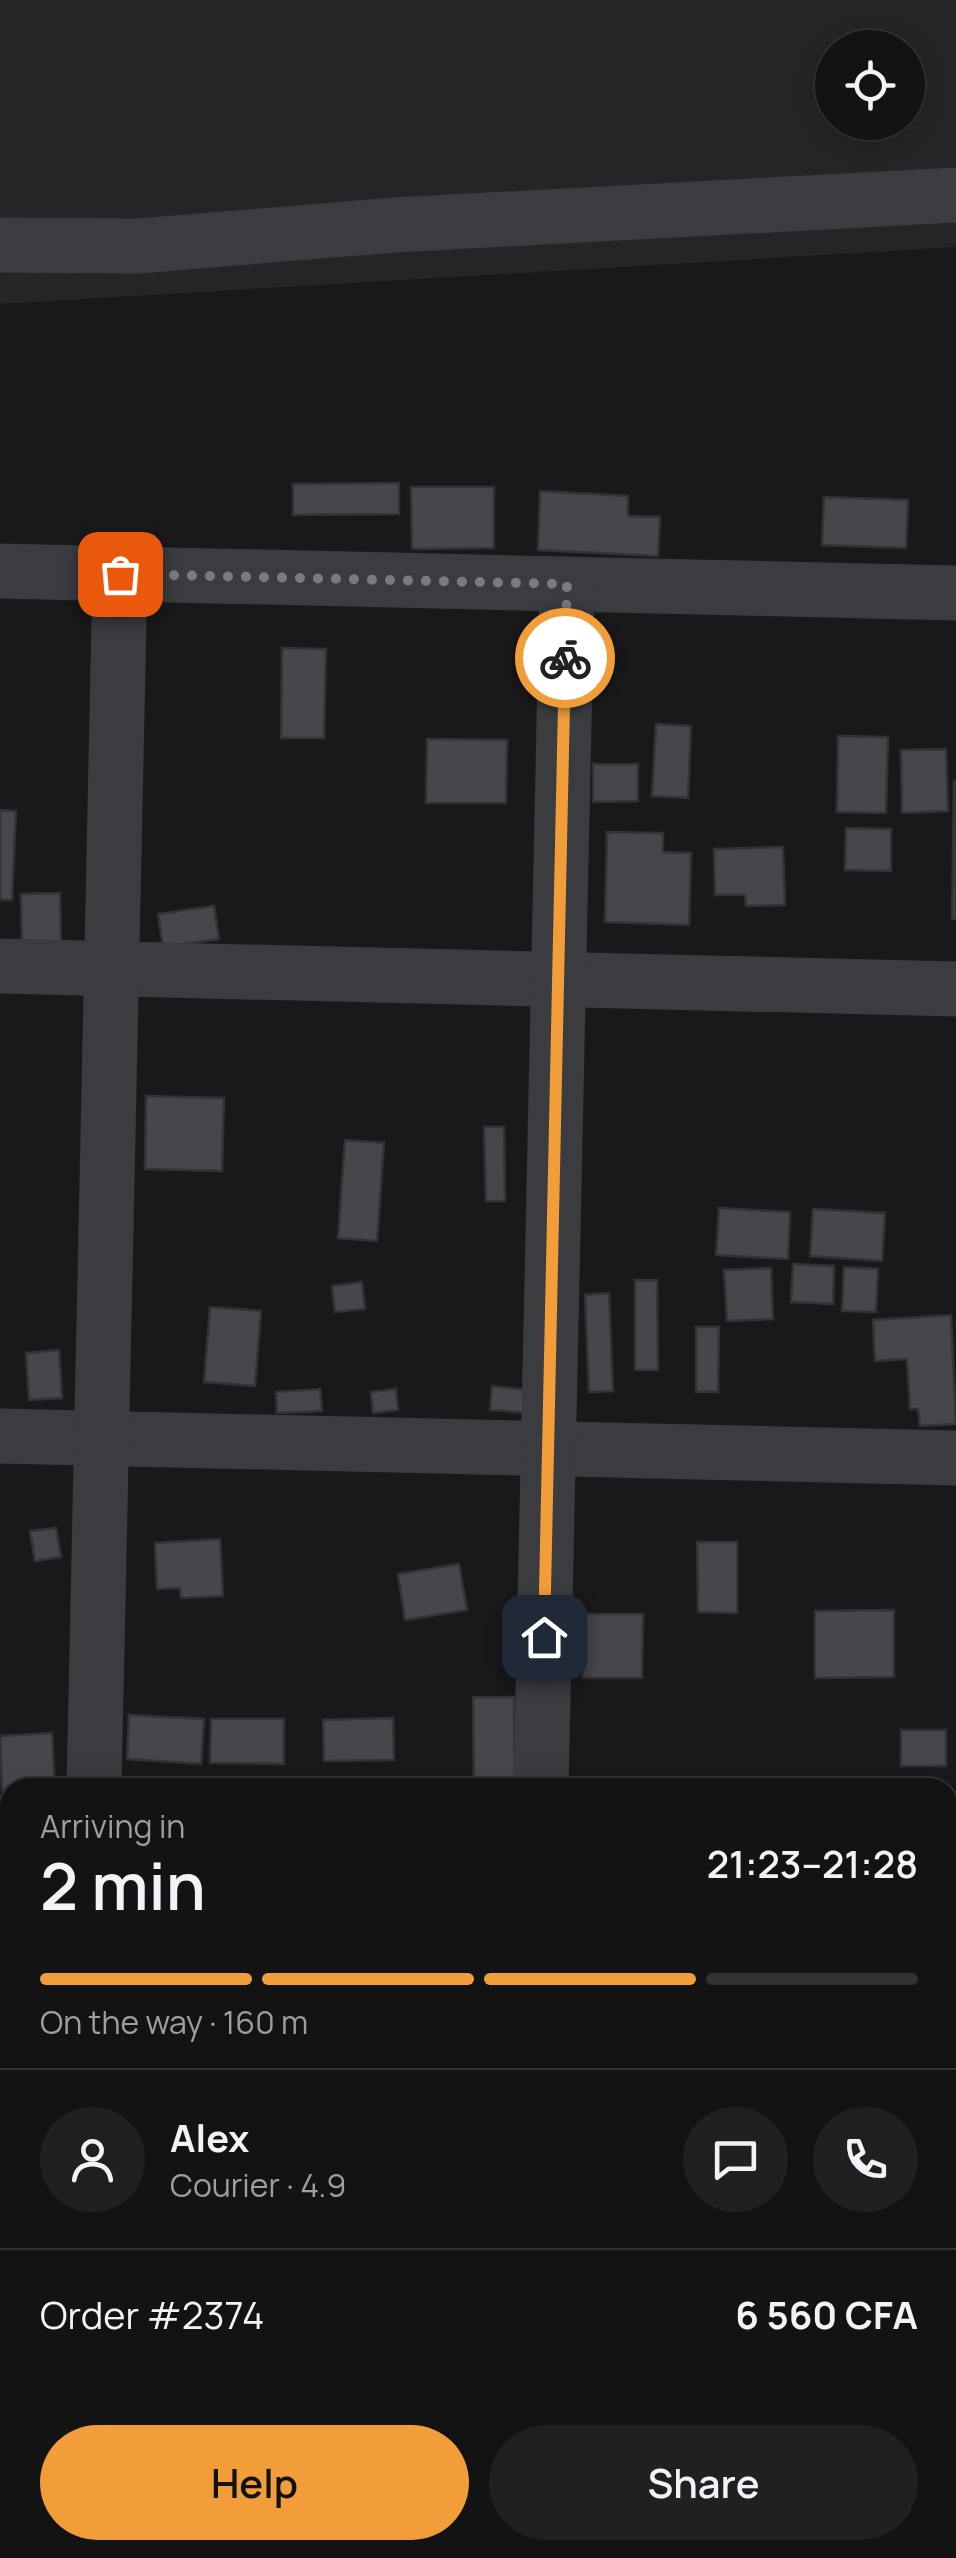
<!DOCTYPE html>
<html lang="en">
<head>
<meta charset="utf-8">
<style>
  :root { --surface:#131314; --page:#202022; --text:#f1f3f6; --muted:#9d9ea0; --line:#323234; --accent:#f19d3a }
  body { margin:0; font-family:Manrope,sans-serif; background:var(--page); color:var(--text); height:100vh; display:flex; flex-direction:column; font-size:38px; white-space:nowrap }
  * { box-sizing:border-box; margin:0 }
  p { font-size:32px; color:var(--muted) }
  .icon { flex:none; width:55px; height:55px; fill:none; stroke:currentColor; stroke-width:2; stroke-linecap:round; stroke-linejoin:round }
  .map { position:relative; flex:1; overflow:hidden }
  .panel { position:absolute; left:0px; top:1778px; width:958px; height:782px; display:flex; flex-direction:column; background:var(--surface); border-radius:30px 30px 0 0; box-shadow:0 5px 25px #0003,0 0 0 2px var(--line) }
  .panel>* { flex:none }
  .buttons { position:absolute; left:815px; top:30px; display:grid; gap:20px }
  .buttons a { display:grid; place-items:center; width:110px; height:110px; border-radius:50%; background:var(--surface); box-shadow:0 5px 25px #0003,0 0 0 2px var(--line); font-size:50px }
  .pin { position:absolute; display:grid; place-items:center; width:85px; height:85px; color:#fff; margin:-42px; border-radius:20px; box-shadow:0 5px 15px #0006 }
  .courier { position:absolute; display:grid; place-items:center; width:100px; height:100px; margin:-50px; border:8px solid #f19d3a; border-radius:50%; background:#fff; color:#222; box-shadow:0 2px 12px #0007 }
  .overview em { font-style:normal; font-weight:600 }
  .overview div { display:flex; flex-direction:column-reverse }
  .overview { display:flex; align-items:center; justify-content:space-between; height:170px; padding:0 40px }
  h1 { font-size:65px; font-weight:600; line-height:75px }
  .bar { display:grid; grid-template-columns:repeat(4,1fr); gap:15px 10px; align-content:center; height:120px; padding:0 40px }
  .bar i { height:12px; border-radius:8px; background:var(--line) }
  .bar .current { background:var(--accent) }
  .bar p { grid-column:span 4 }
  .line { display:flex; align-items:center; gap:25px; padding:0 40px; border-top:2px solid var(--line) }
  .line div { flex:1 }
  .round { display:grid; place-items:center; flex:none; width:105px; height:105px; border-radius:52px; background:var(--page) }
  .cta { display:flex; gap:20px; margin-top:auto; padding:20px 40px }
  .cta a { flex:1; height:115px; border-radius:60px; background:var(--accent); color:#111; font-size:40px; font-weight:600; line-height:115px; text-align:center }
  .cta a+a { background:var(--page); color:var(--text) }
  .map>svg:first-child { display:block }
  .built { fill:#252528; fill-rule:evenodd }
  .building { fill:#45474b; stroke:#333337; stroke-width:2.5 }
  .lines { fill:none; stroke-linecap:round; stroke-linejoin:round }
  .minor { stroke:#3a3c40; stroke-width:55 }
  .done { stroke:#787c82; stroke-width:10; stroke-dasharray:0 18 }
  .route { stroke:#f19d3a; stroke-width:12 }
</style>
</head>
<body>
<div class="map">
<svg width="956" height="2558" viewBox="0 0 956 2558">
  <rect width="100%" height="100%" fill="#19191b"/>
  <!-- built -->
  <path class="built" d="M0,0H956V247L0,304ZM832,48H908V122H832Z"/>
  <!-- building -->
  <g class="building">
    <polygon points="399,483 399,514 293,515 293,484"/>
    <polygon points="411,487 494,487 494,548 412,549"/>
    <polygon points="540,491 628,496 628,516 660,517 658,556 538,550"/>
    <polygon points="824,497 908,500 906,548 822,545"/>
    <polygon points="282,648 326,649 324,738 281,738"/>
    <polygon points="656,724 691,726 688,798 652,796"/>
    <polygon points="838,736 888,737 886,813 837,812"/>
    <polygon points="427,739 507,740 506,803 426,803"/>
    <polygon points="946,749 948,811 902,813 901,750"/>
    <polygon points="593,764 638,764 638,801 593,802"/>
    <polygon points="954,781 956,781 956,919 952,919"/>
    <polygon points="0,810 16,811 12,900 0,900"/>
    <polygon points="846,828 891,829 891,871 845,870"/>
    <polygon points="607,832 663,833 663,852 691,853 689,925 605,922"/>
    <polygon points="783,847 785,905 746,906 745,895 715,895 714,849"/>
    <polygon points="60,893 61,944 22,945 21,894"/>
    <polygon points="214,906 219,939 163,947 158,914"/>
    <polygon points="146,1096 224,1098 222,1171 145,1169"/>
    <polygon points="484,1127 504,1127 505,1201 486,1201"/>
    <polygon points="345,1140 384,1143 377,1241 338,1238"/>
    <polygon points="719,1208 790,1212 788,1259 716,1255"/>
    <polygon points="813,1209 885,1213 882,1261 810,1256"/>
    <polygon points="793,1264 834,1266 833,1304 791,1302"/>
    <polygon points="844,1267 878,1269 876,1312 842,1311"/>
    <polygon points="771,1268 773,1319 727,1321 724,1270"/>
    <polygon points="635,1280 657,1280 658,1370 635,1370"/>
    <polygon points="362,1282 365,1309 335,1312 332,1286"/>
    <polygon points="609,1293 613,1391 589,1392 585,1295"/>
    <polygon points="210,1307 261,1311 255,1386 204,1382"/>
    <polygon points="951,1315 956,1424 920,1426 918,1409 910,1409 907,1359 875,1361 873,1320"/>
    <polygon points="696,1327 719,1327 718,1392 696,1392"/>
    <polygon points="59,1350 62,1398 29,1400 26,1353"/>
    <polygon points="492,1386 530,1390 528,1413 490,1410"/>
    <polygon points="320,1389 322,1411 277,1413 276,1392"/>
    <polygon points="396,1389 398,1410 373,1413 371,1392"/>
    <polygon points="56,1528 61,1557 35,1561 30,1531"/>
    <polygon points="220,1539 223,1596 181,1598 180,1588 157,1589 155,1543"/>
    <polygon points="697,1542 737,1542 737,1613 698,1612"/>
    <polygon points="459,1564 467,1610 405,1620 398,1574"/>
    <polygon points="894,1610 894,1677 815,1678 815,1611"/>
    <polygon points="583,1614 643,1614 642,1678 583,1678"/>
    <polygon points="473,1697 514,1697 515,1788 474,1788"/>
    <polygon points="129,1715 204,1719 201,1764 127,1759"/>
    <polygon points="393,1718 394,1760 324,1761 323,1720"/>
    <polygon points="211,1719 284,1719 284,1764 210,1763"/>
    <rect x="901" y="1730" width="45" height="36"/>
    <polygon points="52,1733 55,1788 10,1788 10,1791 2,1791 0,1736"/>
    <rect x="729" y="1779" width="41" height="9"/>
    <rect x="804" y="1780" width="52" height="8"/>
    <rect x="948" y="1817" width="8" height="49"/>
    <rect x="0" y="1972" width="10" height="89"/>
    <rect x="0" y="2083" width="10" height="40"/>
    <polygon points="5,2431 9,2463 0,2465 0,2432"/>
    <polygon points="349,2550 417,2550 418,2554 350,2558"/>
  </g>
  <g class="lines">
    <!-- minor -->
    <g class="minor">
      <polyline points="0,245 139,246 394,225 956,195"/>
      <polyline points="0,571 956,593"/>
      <polyline points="0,966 956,989"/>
      <polyline points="0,1436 956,1458"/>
      <polyline points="94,1788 120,574"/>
      <polyline points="541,1788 567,584"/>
      <polyline points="0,1902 10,1902"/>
      <polyline points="948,1924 956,1924"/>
      <polyline points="0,2340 10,2341"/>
      <polyline points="948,2362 956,2362"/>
      <polyline points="78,2558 79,2550"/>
      <polyline points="525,2558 525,2550"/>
    </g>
  </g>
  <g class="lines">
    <!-- done -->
    <polyline class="done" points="120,574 567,584 565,658"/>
    <!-- route -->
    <polyline class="route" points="544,1637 565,658"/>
  </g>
</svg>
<div class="buttons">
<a><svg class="icon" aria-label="locate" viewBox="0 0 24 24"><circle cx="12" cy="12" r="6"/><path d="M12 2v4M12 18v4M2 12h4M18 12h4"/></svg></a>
</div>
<div class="pin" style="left:120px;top:574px;background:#ea580c"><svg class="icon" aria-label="bag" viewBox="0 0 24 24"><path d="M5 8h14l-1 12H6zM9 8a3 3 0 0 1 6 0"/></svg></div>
<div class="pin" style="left:544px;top:1637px;background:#1f2937"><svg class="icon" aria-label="home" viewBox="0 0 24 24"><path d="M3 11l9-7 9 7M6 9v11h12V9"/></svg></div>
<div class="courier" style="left:565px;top:658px"><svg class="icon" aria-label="bike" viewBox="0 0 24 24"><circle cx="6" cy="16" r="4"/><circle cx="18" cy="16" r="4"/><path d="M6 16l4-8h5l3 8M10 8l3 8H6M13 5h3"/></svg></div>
<section class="panel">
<div class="overview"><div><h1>2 min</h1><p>Arriving in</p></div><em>21:23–21:28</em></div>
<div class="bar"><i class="current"></i><i class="current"></i><i class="current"></i><i></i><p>On the way · 160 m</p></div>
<div class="line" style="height:180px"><a class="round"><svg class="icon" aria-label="person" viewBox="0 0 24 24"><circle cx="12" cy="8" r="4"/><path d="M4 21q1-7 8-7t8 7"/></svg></a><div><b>Alex</b><p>Courier · 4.9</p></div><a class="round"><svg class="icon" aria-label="chat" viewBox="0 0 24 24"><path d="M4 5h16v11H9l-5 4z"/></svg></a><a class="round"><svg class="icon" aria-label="phone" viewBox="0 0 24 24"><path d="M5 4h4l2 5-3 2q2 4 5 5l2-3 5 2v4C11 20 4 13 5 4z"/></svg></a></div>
<div class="line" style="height:130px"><div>Order #2374</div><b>6 560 CFA</b></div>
<div class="cta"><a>Help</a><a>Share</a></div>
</section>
</div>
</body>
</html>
